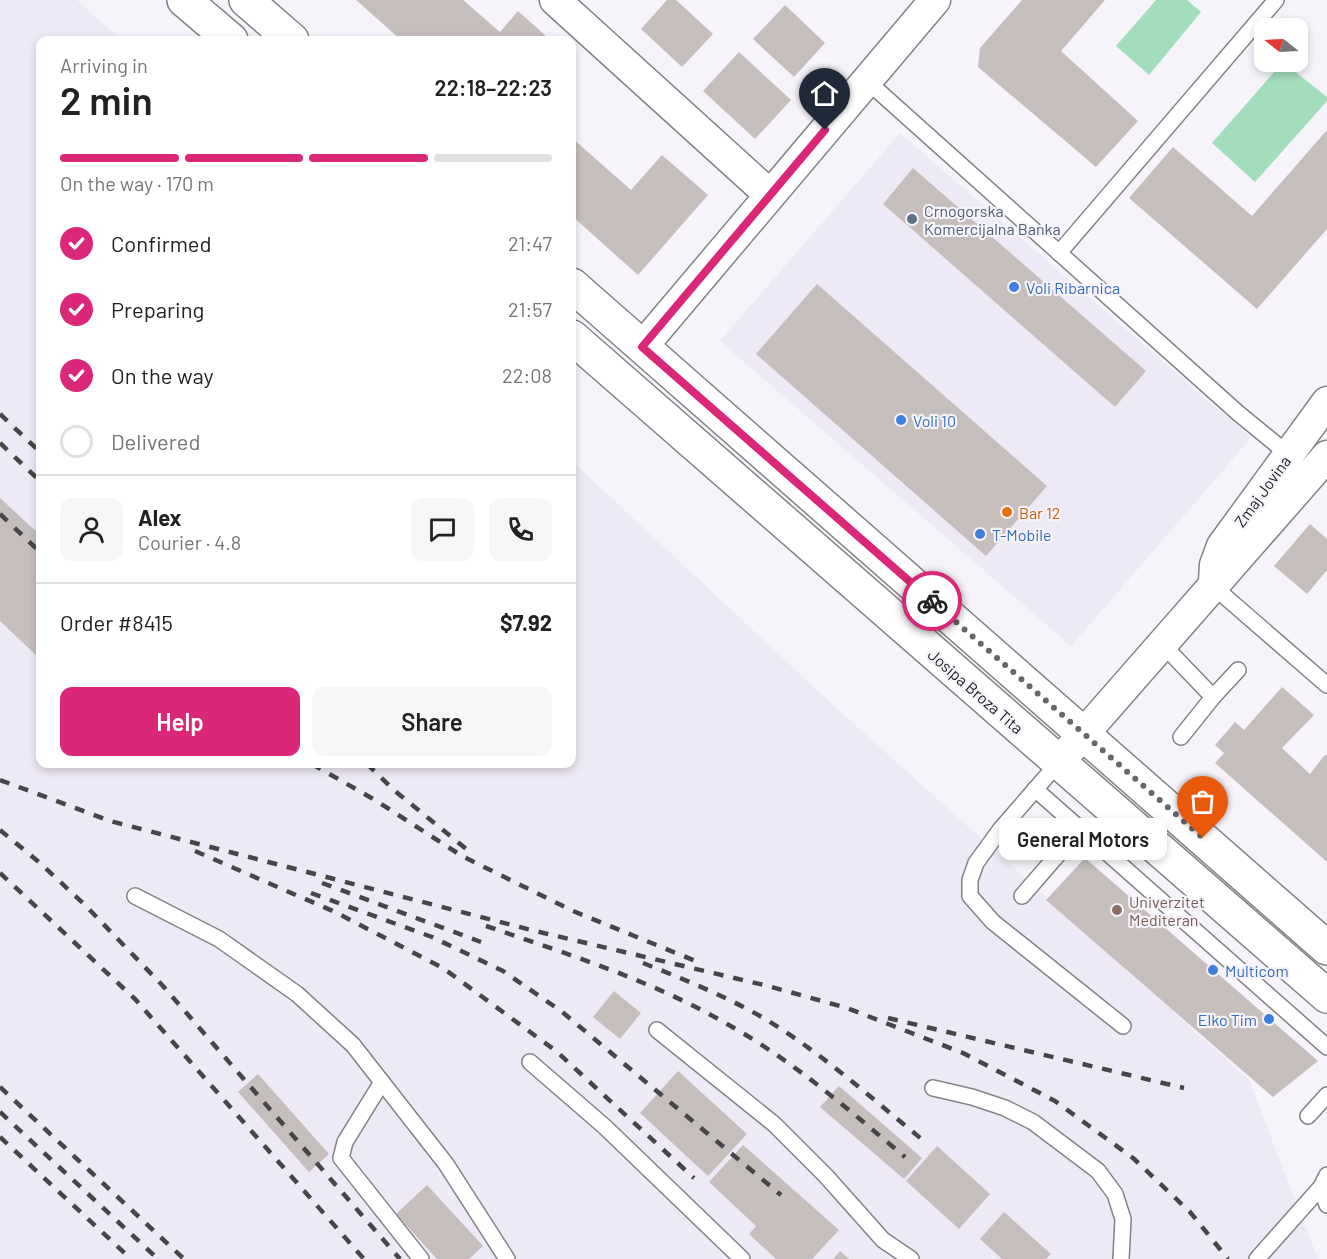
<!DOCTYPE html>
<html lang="en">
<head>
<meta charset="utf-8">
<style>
  :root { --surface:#fff; --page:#f6f6f6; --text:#222; --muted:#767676; --line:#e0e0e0; --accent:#db2777 }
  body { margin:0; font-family:Barlow,sans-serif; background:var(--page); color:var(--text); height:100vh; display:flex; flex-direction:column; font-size:22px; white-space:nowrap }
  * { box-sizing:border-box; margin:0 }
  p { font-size:20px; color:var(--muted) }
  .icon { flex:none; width:33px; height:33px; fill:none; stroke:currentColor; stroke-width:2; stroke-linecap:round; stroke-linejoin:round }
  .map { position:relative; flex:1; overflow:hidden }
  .panel { position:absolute; left:36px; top:36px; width:540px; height:732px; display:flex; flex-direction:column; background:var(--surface); border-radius:12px; box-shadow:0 3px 9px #0003 }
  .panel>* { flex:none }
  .needle { width:39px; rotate:288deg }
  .tools { position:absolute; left:1254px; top:18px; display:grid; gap:12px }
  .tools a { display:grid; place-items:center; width:54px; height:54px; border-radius:12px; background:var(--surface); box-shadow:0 3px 9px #0003; font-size:30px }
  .pin { position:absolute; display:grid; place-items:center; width:51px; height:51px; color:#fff; margin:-62px -26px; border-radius:50% 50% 50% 0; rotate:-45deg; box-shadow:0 0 6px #0007 }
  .pin .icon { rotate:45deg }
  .courier { position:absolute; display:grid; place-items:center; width:60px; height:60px; margin:-30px; border:4px solid #db2777; border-radius:50%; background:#fff; color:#222; box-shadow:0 2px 8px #0007 }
  .bubble { position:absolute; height:42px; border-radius:12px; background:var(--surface); box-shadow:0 3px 9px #0003; font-size:20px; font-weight:600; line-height:42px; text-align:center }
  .summary em { font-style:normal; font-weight:600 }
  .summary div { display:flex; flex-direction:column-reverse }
  .summary { display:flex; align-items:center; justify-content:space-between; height:102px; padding:0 24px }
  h1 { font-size:39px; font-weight:600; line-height:45px }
  .bar { display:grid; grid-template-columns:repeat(4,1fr); gap:9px 6px; align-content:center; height:72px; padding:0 24px }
  .bar i { height:8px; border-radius:4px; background:var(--line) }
  .bar .active { background:var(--accent) }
  .bar p { grid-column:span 4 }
  .line { display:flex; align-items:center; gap:15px; padding:0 24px; border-top:2px solid var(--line) }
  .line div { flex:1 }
  .round { display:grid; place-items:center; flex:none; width:63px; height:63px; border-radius:12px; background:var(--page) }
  ol { padding:0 24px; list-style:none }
  li { display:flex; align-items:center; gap:18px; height:66px }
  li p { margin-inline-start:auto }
  li .icon { padding:6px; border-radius:50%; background:var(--accent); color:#fff; stroke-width:4 }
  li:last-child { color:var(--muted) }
  li i { width:33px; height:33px; border:3px solid var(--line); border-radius:50% }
  .cta { display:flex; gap:12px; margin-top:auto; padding:12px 24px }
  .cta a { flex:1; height:69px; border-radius:12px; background:var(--accent); color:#fff; font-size:24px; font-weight:600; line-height:69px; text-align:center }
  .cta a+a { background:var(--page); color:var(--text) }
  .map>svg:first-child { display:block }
  .built { fill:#eee9f6 }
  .green { fill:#a2debc }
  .building { fill:#c5bebd }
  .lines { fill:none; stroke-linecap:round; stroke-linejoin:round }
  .service-casing { stroke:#848287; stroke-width:18 }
  .minor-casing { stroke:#848287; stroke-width:33 }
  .primary-casing { stroke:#848287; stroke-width:36 }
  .service { stroke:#fff; stroke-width:15 }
  .minor { stroke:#fff; stroke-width:30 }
  .primary { stroke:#fff; stroke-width:33 }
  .rail { stroke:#464547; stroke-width:4.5; stroke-dasharray:10 10; stroke-linecap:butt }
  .done { stroke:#68666a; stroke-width:6; stroke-dasharray:0 10.8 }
  .route { stroke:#db2777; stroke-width:8 }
  .service-dot { fill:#5c6f8a; stroke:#f6f4fa; stroke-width:2 }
  .shop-dot { fill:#3f7fe0; stroke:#f6f4fa; stroke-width:2 }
  .food-dot { fill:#e8710a; stroke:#f6f4fa; stroke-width:2 }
  .education-dot { fill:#8d6e63; stroke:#f6f4fa; stroke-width:2 }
  .labels { text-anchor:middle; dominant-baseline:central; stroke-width:4.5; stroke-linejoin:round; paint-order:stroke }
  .service-label { font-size:16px; fill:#4e5e75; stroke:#f6f4fa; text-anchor:start }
  .shop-label { font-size:16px; fill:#366cbe; stroke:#f6f4fa; text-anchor:start }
  .street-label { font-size:16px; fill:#1b1a1c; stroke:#f6f4fa }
  .food-label { font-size:16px; fill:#c56008; stroke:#f6f4fa; text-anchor:start }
  .education-label { font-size:16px; fill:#785e54; stroke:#f6f4fa; text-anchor:start }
</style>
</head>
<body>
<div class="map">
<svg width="1327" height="1259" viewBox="0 0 1327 1259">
  <rect width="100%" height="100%" fill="#f6f4fa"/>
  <!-- built -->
  <g class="built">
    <polygon points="0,0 77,0 121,40 40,40 40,764 572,764 572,461 833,705 1249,1080 1318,1259 0,1259"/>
    <polygon points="900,133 1251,438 1071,646 720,341"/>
  </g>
  <!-- green -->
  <g class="green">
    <polygon points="1156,0 1187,0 1201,12 1149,75 1116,46"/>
    <polygon points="1283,62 1327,97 1327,101 1255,182 1212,143"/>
  </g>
  <!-- building -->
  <g class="building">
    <polygon points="356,0 463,0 500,32 518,11 546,36 542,40 401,40"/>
    <polygon points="667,0 676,0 713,34 682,67 641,29"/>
    <polygon points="1022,0 1105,0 1061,51 1138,121 1096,167 978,67 980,48"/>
    <polygon points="785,5 825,43 794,77 753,39"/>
    <polygon points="739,52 791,100 755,139 703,91"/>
    <polygon points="1327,130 1327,229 1257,309 1129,198 1173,147 1252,216"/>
    <polygon points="572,138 631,190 662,155 708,195 638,275 572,216"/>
    <polygon points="913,168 1146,371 1115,407 883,204"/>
    <polygon points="817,284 1047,486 986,556 756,354"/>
    <polygon points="0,498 40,535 40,659 0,621"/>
    <polygon points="1310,524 1327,539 1327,570 1307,594 1274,566"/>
    <polygon points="1282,687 1314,715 1282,748 1310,774 1324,756 1327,755 1327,862 1215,763 1224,753 1215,745 1235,722 1244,730"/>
    <polygon points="1085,858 1318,1061 1273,1097 1046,900"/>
    <polygon points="614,991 641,1013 620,1039 593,1017"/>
    <polygon points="678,1071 747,1134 708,1176 640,1113"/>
    <polygon points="258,1074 329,1154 309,1172 238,1092"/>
    <polygon points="839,1086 922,1158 904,1179 820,1107"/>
    <polygon points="743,1145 839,1230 812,1259 776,1259 749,1234 756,1226 709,1182"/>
    <polygon points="937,1146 990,1194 959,1229 906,1181"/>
    <polygon points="427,1185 483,1246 469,1259 437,1259 396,1214"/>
    <polygon points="1004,1212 1051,1254 1046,1259 1002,1259 980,1239"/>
    <polygon points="840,1251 849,1259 833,1259"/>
  </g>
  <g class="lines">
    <defs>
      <g id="service">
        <polyline points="866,80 1238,413 1288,454"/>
        <polyline points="1059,253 1276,0"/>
        <polyline points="1214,587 1327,685"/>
        <polyline points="1163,645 1213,697 1238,670"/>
        <polyline points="1181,737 1213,697"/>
        <polyline points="1059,762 1000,830 976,863 970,880 970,896 993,922 1123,1026"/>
        <polyline points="1035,789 1327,1047"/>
        <polyline points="135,896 219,939 297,994 353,1045 446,1164 507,1259"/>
        <polyline points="1022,896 1080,829"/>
        <polyline points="657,1030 774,1124 826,1176 883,1240 911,1259"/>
        <polyline points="530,1062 605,1127 742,1259"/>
        <polyline points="382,1082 345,1142 341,1158 421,1259"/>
        <polyline points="933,1088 972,1097 1005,1108 1033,1122 1098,1171 1115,1194 1123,1219 1121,1259"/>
        <polyline points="1308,1116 1327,1095"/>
        <polyline points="1321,1187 1327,1205"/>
        <polyline points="1257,1259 1321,1187 1327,1175"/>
      </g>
      <g id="minor">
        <polyline points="555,0 770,195"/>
        <polyline points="642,347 935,0"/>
        <polyline points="1214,581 1215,565 1222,546 1327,402"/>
        <polyline points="1059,762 1327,456"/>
      </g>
      <g id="primary">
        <polyline points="184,0 231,40"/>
        <polyline points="246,0 292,40"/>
        <polyline points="572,285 1327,948"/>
        <polyline points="572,337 1327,996"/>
      </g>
    </defs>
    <!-- service casing -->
    <use href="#service" class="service-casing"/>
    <!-- minor casing -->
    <use href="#minor" class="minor-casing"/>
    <!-- primary casing -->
    <use href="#primary" class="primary-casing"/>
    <!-- service -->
    <use href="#service" class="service"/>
    <!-- minor -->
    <use href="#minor" class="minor"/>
    <!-- primary -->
    <use href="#primary" class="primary"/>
    <!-- rail -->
    <g class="rail">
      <polyline points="0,414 40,452"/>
      <polyline points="0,443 40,481"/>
      <polyline points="0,514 40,552"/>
      <polyline points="312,764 375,800 462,856 573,911 698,962"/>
      <polyline points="367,764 395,791 470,852"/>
      <polyline points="0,780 110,821 531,930 768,986 847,1008 963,1053 1055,1101 1133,1158 1190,1212 1228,1259"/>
      <polyline points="0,830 40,863 85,905 163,986 400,1259"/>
      <polyline points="195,851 335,912 443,968 556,1051 694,1178"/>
      <polyline points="0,873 135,999 364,1259"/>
      <polyline points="322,883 481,942"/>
      <polyline points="311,893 432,937 503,971 561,1011 781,1195"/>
      <path d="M486,926C570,955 657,982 734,1028C797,1064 850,1111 905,1157"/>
      <path d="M643,963C683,979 723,995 760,1016C820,1051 871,1098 924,1141"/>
      <polyline points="888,1018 1184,1088"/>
      <polyline points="0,1087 184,1259"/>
      <polyline points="0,1112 158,1259"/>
      <polyline points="0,1137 131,1259"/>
    </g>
  </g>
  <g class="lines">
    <!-- done -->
    <polyline class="done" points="932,601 1203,838"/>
    <!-- route -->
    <polyline class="route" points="825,130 642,347 932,601"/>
  </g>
  <!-- markers -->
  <circle class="service-dot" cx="912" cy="219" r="6"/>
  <g class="shop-dot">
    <circle cx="1014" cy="287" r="6"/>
    <circle cx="901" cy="420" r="6"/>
    <circle cx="980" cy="534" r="6"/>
    <circle cx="1213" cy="970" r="6"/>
    <circle cx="1269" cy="1019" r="6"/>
  </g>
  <circle class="food-dot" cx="1007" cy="512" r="6"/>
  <circle class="education-dot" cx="1117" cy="910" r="6"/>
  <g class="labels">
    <!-- service labels -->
    <g class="service-label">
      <text x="924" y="210">Crnogorska<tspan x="924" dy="18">Komercijalna Banka</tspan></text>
    </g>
    <!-- shop labels -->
    <g class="shop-label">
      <text x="1026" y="287">Voli Ribarnica</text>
      <text x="913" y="420">Voli 10</text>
      <text x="992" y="534">T-Mobile</text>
      <text x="1225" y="970">Multicom</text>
      <text x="1257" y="1019" text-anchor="end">Elko Tim</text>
    </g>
    <!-- street labels -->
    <g class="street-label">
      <text transform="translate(1262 491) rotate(-54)">Zmaj Jovina</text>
      <text transform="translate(976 691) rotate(41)">Josipa Broza Tita</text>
    </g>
    <!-- food labels -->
    <g class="food-label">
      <text x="1019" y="512">Bar 12</text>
    </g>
    <!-- education labels -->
    <g class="education-label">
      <text x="1129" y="901">Univerzitet<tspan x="1129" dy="18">Mediteran</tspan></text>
    </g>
  </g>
</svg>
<div class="tools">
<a><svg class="needle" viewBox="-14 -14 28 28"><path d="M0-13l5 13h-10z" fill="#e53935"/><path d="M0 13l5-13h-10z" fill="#767676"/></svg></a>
</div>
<div class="pin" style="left:1203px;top:838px;background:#ea580c"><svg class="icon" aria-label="bag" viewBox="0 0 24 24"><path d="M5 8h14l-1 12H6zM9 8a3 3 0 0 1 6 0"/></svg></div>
<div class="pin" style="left:825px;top:130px;background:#1f2937"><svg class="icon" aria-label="home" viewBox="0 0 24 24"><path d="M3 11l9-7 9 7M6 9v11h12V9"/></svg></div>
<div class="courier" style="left:932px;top:601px"><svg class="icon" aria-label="bike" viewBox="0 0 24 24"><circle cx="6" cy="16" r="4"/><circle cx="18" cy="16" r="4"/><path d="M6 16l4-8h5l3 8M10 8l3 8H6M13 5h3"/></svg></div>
<div class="bubble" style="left:999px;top:818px;width:168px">General Motors</div>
<section class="panel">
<div class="summary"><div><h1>2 min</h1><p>Arriving in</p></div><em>22:18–22:23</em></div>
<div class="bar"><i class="active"></i><i class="active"></i><i class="active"></i><i></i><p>On the way · 170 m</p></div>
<ol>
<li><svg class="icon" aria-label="check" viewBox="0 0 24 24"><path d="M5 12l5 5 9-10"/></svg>Confirmed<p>21:47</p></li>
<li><svg class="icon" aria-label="check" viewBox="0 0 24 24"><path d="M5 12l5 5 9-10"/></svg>Preparing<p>21:57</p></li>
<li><svg class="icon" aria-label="check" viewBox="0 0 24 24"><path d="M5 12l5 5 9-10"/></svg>On the way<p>22:08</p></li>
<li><i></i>Delivered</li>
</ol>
<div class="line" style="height:108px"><a class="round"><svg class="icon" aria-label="person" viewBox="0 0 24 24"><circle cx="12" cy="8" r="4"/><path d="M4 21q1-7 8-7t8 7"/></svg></a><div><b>Alex</b><p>Courier · 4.8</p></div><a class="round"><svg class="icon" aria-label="chat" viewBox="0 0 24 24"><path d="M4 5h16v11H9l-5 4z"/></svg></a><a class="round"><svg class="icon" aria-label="phone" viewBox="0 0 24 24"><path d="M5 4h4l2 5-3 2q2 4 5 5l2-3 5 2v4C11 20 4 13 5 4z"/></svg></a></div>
<div class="line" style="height:78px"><div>Order #8415</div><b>$7.92</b></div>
<div class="cta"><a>Help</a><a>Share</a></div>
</section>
</div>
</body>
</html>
